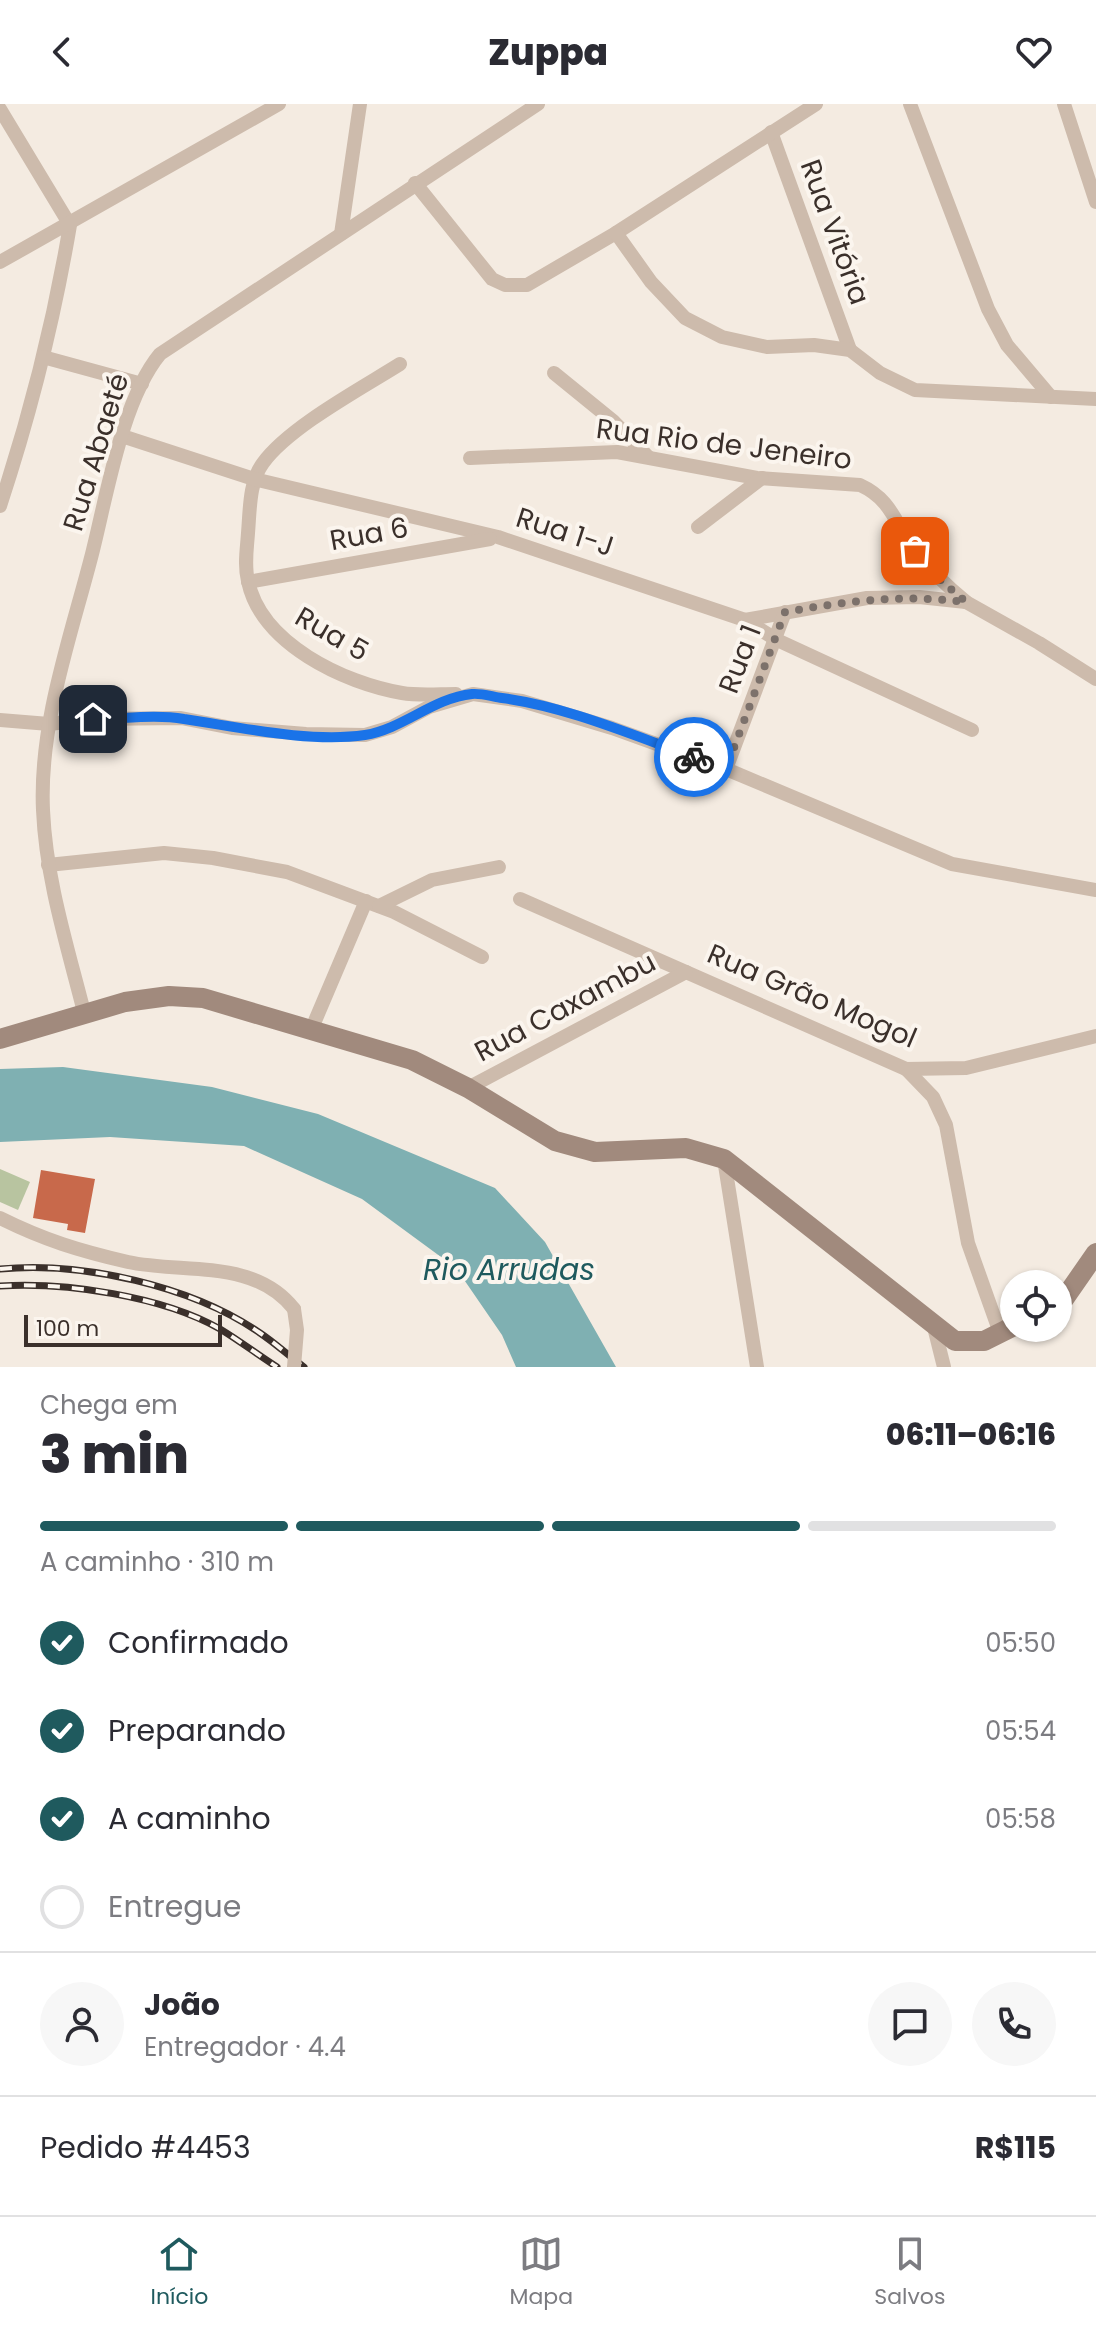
<!DOCTYPE html>
<html lang="pt">
<head>
<meta charset="utf-8">
<style>
  :root { --surface:#fff; --page:#f7f7f7; --text:#2b2b33; --muted:#7c7c81; --line:#e1e1e2; --accent:#1f5a5e }
  body { margin:0; font-family:Poppins,sans-serif; background:var(--page); color:var(--text); height:100vh; display:flex; flex-direction:column; font-size:30px; white-space:nowrap }
  * { box-sizing:border-box; margin:0 }
  p { font-size:26px; color:var(--muted) }
  .icon { flex:none; width:44px; height:44px; fill:none; stroke:currentColor; stroke-width:2; stroke-linecap:round; stroke-linejoin:round }
  .map { position:relative; height:1263px; overflow:hidden }
  .side { display:flex; flex-direction:column; background:var(--surface); flex:1 }
  .side>* { flex:none }
  .controls { position:absolute; left:1000px; top:1166px; display:grid; gap:16px }
  .controls a { display:grid; place-items:center; width:72px; height:72px; border-radius:50%; background:var(--surface); box-shadow:0 2px 6px #0004; font-size:40px }
  .scale { position:absolute; left:24px; bottom:20px; width:198px; box-sizing:border-box; padding-left:8px; border:4px solid #3b302b; border-top:0; font-size:22px; line-height:28px; white-space:nowrap; color:#3b302b; -webkit-text-stroke:6px #fbf5ee; paint-order:stroke }
  .pin { position:absolute; display:grid; place-items:center; width:68px; height:68px; color:#fff; margin:-34px; border-radius:16px; box-shadow:0 4px 12px #0006 }
  .courier { position:absolute; display:grid; place-items:center; width:80px; height:80px; margin:-40px; border:6px solid #1a73e8; border-radius:50%; background:#fff; color:#222; box-shadow:0 2px 10px #0007 }
  .overview em { font-style:normal; font-weight:800 }
  .overview div { display:flex; flex-direction:column-reverse }
  .overview { display:flex; align-items:center; justify-content:space-between; height:136px; padding:0 40px }
  h1 { font-size:52px; font-weight:800; line-height:60px }
  .bar { display:grid; grid-template-columns:repeat(4,1fr); gap:12px 8px; align-content:center; height:96px; padding:0 40px }
  .bar i { height:10px; border-radius:6px; background:var(--line) }
  .bar .active { background:var(--accent) }
  .bar p { grid-column:span 4 }
  .line { display:flex; align-items:center; gap:20px; padding:0 40px; border-top:2px solid var(--line) }
  .line div { flex:1 }
  .round { display:grid; place-items:center; flex:none; width:84px; height:84px; border-radius:42px; background:var(--page) }
  ol { padding:0 40px; list-style:none }
  li { display:flex; align-items:center; gap:24px; height:88px }
  li p { margin-inline-start:auto }
  li .icon { padding:8px; border-radius:50%; background:var(--accent); color:#fff; stroke-width:4 }
  li:last-child { color:var(--muted) }
  li i { width:44px; height:44px; border:4px solid var(--line); border-radius:50% }
  header { display:flex; justify-content:space-between; align-items:center; height:104px; padding:0 40px; background:var(--surface); font-size:36px; font-weight:800 }
  .tab-bar { display:flex; justify-content:space-around; align-items:center; height:112px; border-top:2px solid var(--line); background:var(--surface); font-size:22px; color:var(--muted) }
  .tab-bar a { display:grid; justify-items:center; gap:4px }
  .tab-bar .active { color:var(--accent) }
  .map>svg:first-child { display:block }
  .green { fill:#b8c4a0 }
  .water { fill:#7fb0b2 }
  .building { fill:#c8694b }
  .lines { fill:none; stroke-linecap:round; stroke-linejoin:round }
  .street { stroke:#cdbbac; stroke-width:14 }
  .secondary { stroke:#a18a7d; stroke-width:20 }
  .rail-casing { stroke:#3b302b; stroke-width:7 }
  .rail { stroke:#fbf5ee; stroke-width:4; stroke-dasharray:12; stroke-linecap:butt }
  .street-bridge { stroke:#cdbbac; stroke-width:14 }
  .done { stroke:#7c716b; stroke-width:8; stroke-dasharray:0 14.4 }
  .route { stroke:#1a73e8; stroke-width:10 }
  .labels { text-anchor:middle; dominant-baseline:central; stroke-width:8; stroke-linejoin:round; paint-order:stroke }
  .street-label { font-size:28px; fill:#3b302b; stroke:#fbf5ee }
  .water-label { font-size:30px; font-style:italic; fill:#1f5a5e; stroke:#fbf5ee }
</style>
</head>
<body>
<header><svg class="icon" aria-label="back" viewBox="0 0 24 24"><path d="M15 5l-7 7 7 7"/></svg>Zuppa<svg class="icon" aria-label="heart" viewBox="0 0 24 24"><path d="M12 20l-8-8c-3-5 5-10 8-4 3-6 11-1 8 4z"/></svg></header>
<div class="map">
<svg width="1096" height="1263" viewBox="0 0 1096 1263">
  <rect width="100%" height="100%" fill="#f4ebe1"/>
  <!-- green -->
  <polygon class="green" points="0,1065 30,1078 18,1106 0,1098"/>
  <!-- water -->
  <polygon class="water" points="63,963 212,983 318,1010 495,1084 545,1138 616,1263 516,1263 502,1231 456,1164 362,1095 244,1042 110,1033 0,1038 0,965"/>
  <!-- building -->
  <polygon class="building" points="41,1066 95,1075 85,1129 67,1126 68,1120 33,1114"/>
  <g class="lines">
    <!-- street -->
    <g class="street">
      <polyline points="910,0 988,205 1007,241 1051,293"/>
      <polyline points="1064,0 1096,98"/>
      <path d="M0,5L70,121C54,216 30,311 0,402"/>
      <polyline points="771,28 850,246"/>
      <polyline points="415,79 492,175 505,181 527,181 616,129 816,0"/>
      <polyline points="616,129 651,178 685,214 722,233 767,243 814,241 850,246 880,269 915,286 1096,295"/>
      <polyline points="341,130 360,0"/>
      <polyline points="0,158 279,0"/>
      <polyline points="43,253 142,280"/>
      <path d="M400,260C362,284 289,323 263,359C249,378 250,406 248,429C247,445 244,461 248,477C261,540 344,579 402,589C419,592 439,590 456,590"/>
      <polyline points="554,269 613,317 648,353"/>
      <polyline points="122,332 254,375 498,433 745,516 777,536 972,626"/>
      <path d="M470,354L617,348L757,374L860,381C893,396 895,421 916,448C931,467 948,483 966,498"/>
      <polyline points="698,423 762,374"/>
      <polyline points="248,478 490,435"/>
      <polyline points="745,516 867,494 919,493 966,498 1039,539 1096,575"/>
      <polyline points="0,616 49,620 93,615 181,614 232,624 306,630 365,631 392,623 429,603 473,590 522,597 612,624 726,665 952,760 1096,786"/>
      <polyline points="726,665 785,508"/>
      <polyline points="48,761 164,749 213,754 287,768 394,808 482,853"/>
      <polyline points="520,795 906,965 966,964 1096,932"/>
      <polyline points="379,802 432,776 499,763"/>
      <path d="M84,908C67,841 46,775 43,706C39,620 71,532 92,450C107,391 122,296 160,250L538,0"/>
      <polyline points="312,924 366,797"/>
      <polyline points="906,965 933,993 946,1021 968,1139 1000,1229"/>
      <polyline points="468,984 686,868"/>
      <polyline points="724,1055 757,1263"/>
      <path d="M0,1114C44,1136 80,1147 128,1158C184,1170 254,1154 294,1205"/>
      <polyline points="933,1219 944,1263"/>
    </g>
    <!-- secondary -->
    <g class="secondary">
      <polyline points="0,935 125,898 169,892 203,894 412,956 468,984 555,1037 595,1048 686,1044 724,1055 955,1237 984,1237 1014,1222"/>
      <polyline points="1058,1198 1064,1195 1096,1149"/>
    </g>
    <defs>
      <g id="rail">
        <path d="M0,1165C82,1157 192,1182 260,1229C275,1239 289,1252 304,1263"/>
        <path d="M0,1182C66,1178 162,1192 220,1225C240,1237 258,1251 277,1263"/>
      </g>
    </defs>
    <!-- rail casing -->
    <use href="#rail" class="rail-casing"/>
    <!-- rail -->
    <use href="#rail" class="rail"/>
    <!-- street-bridge -->
    <polyline class="street-bridge" points="294,1263 297,1226 294,1205"/>
  </g>
  <g class="lines">
    <!-- done -->
    <path class="done" d="M694,653L726,665L785,508C849,497 901,490 966,498L938,474L915,447"/>
    <!-- route -->
    <path class="route" d="M93,615C122,615 155,610 184,615C239,623 309,639 365,631C403,625 433,594 472,590C482,589 493,593 502,594C568,603 632,631 694,653"/>
  </g>
  <g class="labels">
    <!-- street labels -->
    <g class="street-label">
      <text transform="translate(835 128) rotate(70)">Rua Vitória</text>
      <text transform="translate(724 340) rotate(7)">Rua Rio de Jeneiro</text>
      <text transform="translate(96 348) rotate(-73)">Rua Abaeté</text>
      <text transform="translate(565 428) rotate(18)">Rua 1-J</text>
      <text transform="translate(369 430) rotate(-10)">Rua 6</text>
      <text transform="translate(332 530) rotate(30)">Rua 5</text>
      <text transform="translate(740 555) rotate(-69)">Rua 1</text>
      <text transform="translate(812 892) rotate(23)">Rua Grão Mogol</text>
      <text transform="translate(565 903) rotate(-28)">Rua Caxambu</text>
    </g>
    <!-- water labels -->
    <g class="water-label">
      <text x="509" y="1165">Rio Arrudas</text>
    </g>
  </g>
</svg>
<div class="controls">
<a><svg class="icon" aria-label="locate" viewBox="0 0 24 24"><circle cx="12" cy="12" r="6"/><path d="M12 2v4M12 18v4M2 12h4M18 12h4"/></svg></a>
</div>
<div class="scale">100 m</div>
<div class="pin" style="left:915px;top:447px;background:#ea580c"><svg class="icon" aria-label="bag" viewBox="0 0 24 24"><path d="M5 8h14l-1 12H6zM9 8a3 3 0 0 1 6 0"/></svg></div>
<div class="pin" style="left:93px;top:615px;background:#1f2937"><svg class="icon" aria-label="home" viewBox="0 0 24 24"><path d="M3 11l9-7 9 7M6 9v11h12V9"/></svg></div>
<div class="courier" style="left:694px;top:653px"><svg class="icon" aria-label="bike" viewBox="0 0 24 24"><circle cx="6" cy="16" r="4"/><circle cx="18" cy="16" r="4"/><path d="M6 16l4-8h5l3 8M10 8l3 8H6M13 5h3"/></svg></div>
</div>
<section class="side">
<div class="overview"><div><h1>3 min</h1><p>Chega em</p></div><em>06:11–06:16</em></div>
<div class="bar"><i class="active"></i><i class="active"></i><i class="active"></i><i></i><p>A caminho · 310 m</p></div>
<ol>
<li><svg class="icon" aria-label="check" viewBox="0 0 24 24"><path d="M5 12l5 5 9-10"/></svg>Confirmado<p>05:50</p></li>
<li><svg class="icon" aria-label="check" viewBox="0 0 24 24"><path d="M5 12l5 5 9-10"/></svg>Preparando<p>05:54</p></li>
<li><svg class="icon" aria-label="check" viewBox="0 0 24 24"><path d="M5 12l5 5 9-10"/></svg>A caminho<p>05:58</p></li>
<li><i></i>Entregue</li>
</ol>
<div class="line" style="height:144px"><a class="round"><svg class="icon" aria-label="person" viewBox="0 0 24 24"><circle cx="12" cy="8" r="4"/><path d="M4 21q1-7 8-7t8 7"/></svg></a><div><b>João</b><p>Entregador · 4.4</p></div><a class="round"><svg class="icon" aria-label="chat" viewBox="0 0 24 24"><path d="M4 5h16v11H9l-5 4z"/></svg></a><a class="round"><svg class="icon" aria-label="phone" viewBox="0 0 24 24"><path d="M5 4h4l2 5-3 2q2 4 5 5l2-3 5 2v4C11 20 4 13 5 4z"/></svg></a></div>
<div class="line" style="height:104px"><div>Pedido #4453</div><b>R$115</b></div>
</section>
<nav class="tab-bar">
<a class="active"><svg class="icon" aria-label="home" viewBox="0 0 24 24"><path d="M3 11l9-7 9 7M6 9v11h12V9"/></svg>Início</a>
<a><svg class="icon" aria-label="map" viewBox="0 0 24 24"><path d="M3 6l6-2 6 2 6-2v14l-6 2-6-2-6 2zM9 4v14M15 6v14"/></svg>Mapa</a>
<a><svg class="icon" aria-label="saved" viewBox="0 0 24 24"><path d="M7 4h10v16l-5-4-5 4z"/></svg>Salvos</a>
</nav>
</body>
</html>
